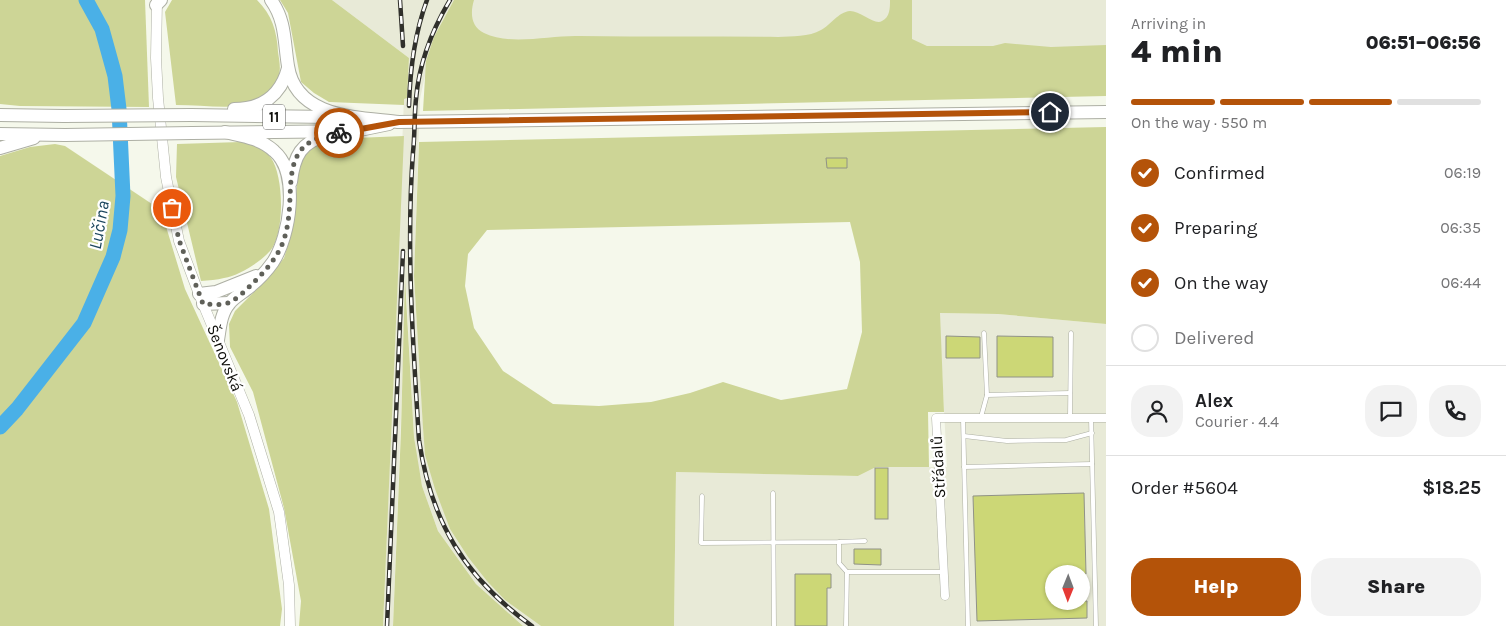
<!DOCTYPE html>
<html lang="en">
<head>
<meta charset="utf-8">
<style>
  :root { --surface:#fff; --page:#f2f2f2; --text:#202124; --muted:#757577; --line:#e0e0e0; --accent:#b45309 }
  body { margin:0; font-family:Karla,sans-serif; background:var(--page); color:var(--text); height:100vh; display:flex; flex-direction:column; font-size:19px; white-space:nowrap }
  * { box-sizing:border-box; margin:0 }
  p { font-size:16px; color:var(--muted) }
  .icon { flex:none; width:28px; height:28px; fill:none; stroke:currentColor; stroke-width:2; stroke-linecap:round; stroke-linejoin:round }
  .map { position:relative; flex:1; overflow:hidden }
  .details { display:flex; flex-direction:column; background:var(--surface); width:400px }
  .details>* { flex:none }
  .needle { width:32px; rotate:181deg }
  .tools { position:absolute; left:1045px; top:565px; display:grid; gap:10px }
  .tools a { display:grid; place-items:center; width:45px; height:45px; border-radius:50%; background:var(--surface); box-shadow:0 1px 4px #0004; font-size:25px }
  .pin { position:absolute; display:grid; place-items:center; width:42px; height:42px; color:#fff; margin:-21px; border:2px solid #fff; border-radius:50%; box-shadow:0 1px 5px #0007 }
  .courier { position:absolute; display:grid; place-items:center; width:50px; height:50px; margin:-25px; border:4px solid #b45309; border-radius:50%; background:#fff; color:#222; box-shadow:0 1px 6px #0007 }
  .headline em { font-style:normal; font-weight:800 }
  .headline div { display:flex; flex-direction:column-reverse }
  .headline { display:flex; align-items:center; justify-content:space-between; height:85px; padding:0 25px }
  h1 { font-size:32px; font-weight:800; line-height:38px }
  .bar { display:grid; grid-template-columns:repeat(4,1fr); gap:8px 5px; align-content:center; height:60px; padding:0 25px }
  .bar i { height:6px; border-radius:4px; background:var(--line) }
  .bar .active { background:var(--accent) }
  .bar p { grid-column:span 4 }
  .line { display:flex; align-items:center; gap:12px; padding:0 25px; border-top:1px solid var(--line) }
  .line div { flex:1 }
  .round { display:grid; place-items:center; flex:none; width:52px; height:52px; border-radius:20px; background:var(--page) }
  ol { padding:0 25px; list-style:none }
  li { display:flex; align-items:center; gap:15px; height:55px }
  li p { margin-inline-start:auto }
  li .icon { padding:5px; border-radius:50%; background:var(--accent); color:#fff; stroke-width:4 }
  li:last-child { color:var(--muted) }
  li i { width:28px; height:28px; border:2px solid var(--line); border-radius:50% }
  .primary-button { display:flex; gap:10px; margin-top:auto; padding:10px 25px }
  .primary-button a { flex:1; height:58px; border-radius:20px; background:var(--accent); color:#fff; font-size:20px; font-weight:800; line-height:58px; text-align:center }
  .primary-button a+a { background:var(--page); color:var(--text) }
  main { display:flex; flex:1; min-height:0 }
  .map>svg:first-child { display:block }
  .built { fill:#e8ead7; fill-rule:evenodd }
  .green { fill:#cdd596; fill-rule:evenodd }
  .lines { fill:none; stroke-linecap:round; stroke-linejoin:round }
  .river { stroke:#4ab0e7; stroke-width:15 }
  .building { fill:#ccd776; stroke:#909287 }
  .service-casing { stroke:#adafa4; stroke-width:5 }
  .minor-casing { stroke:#adafa4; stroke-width:9 }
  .tertiary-casing { stroke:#adafa4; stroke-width:11 }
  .primary-casing { stroke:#adafa4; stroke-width:14 }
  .trunk-casing { stroke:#adafa4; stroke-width:14 }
  .service { stroke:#fff; stroke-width:4 }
  .minor { stroke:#fff; stroke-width:8 }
  .tertiary { stroke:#fff; stroke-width:10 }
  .primary { stroke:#fff; stroke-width:12 }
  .trunk { stroke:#fff; stroke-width:12 }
  .rail-casing { stroke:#30302b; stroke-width:4.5 }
  .rail { stroke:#fff; stroke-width:2.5; stroke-dasharray:8; stroke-linecap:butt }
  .trunk-bridge-casing { stroke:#adafa4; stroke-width:14; stroke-linecap:butt }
  .trunk-bridge { stroke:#fff; stroke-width:12 }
  .done { stroke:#5f6059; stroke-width:5; stroke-dasharray:0 9 }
  .route { stroke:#b45309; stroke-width:6 }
  .labels { text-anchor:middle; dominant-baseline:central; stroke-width:4.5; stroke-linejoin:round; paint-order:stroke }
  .shield { fill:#fff; stroke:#565654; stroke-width:1 }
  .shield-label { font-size:15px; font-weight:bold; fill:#0e0e0a }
  .street-label { font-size:16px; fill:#0e0e0a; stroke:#fff }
  .water-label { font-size:18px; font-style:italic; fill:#1e485f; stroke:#fff }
</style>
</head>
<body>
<main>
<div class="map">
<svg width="1106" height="626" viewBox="0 0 1106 626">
  <rect width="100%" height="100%" fill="#f5f8eb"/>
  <!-- built -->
  <g class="built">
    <polygon points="332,0 1106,0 1106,64 426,71 420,99 414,276 425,455 450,529 468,557 505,600 541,626 523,626 476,584 438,531 422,486 417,461 414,437 406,288 393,626 383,626 404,98 407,98 409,58"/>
    <path d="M939,313L998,314L1106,324V626H674L676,472L858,476L876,467H947ZM1054,574H1081V601H1054Z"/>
  </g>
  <!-- green -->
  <g class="green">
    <polygon points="0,0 145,0 149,107 20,106 0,104"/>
    <path d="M172,0H257C272,15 277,31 278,52C279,59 281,68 279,75C275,89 255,104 241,106C220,108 197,105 176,105L165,12Z"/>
    <polygon points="280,0 332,0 409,58 407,98 404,99 404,105 329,102 314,93 301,82 288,13"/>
    <path d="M454,0H474C470,13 471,27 484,33C510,46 551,35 579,36C646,37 712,36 778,37C792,36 809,37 821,30C831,25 838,12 850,11C861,11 875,26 882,21C890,17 890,8 890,0H912V39L927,46H993L1005,43L1051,47L1106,45V96L423,111L426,61L434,37Z"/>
    <path d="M1106,127V324L998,314L940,313L944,412H928L929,467H876L858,476L676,472L674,626H541L505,600L487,581L468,557L450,529L435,489L425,455L423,428L414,276L419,142ZM850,222L860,262L862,332L847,389L781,400L723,382L690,393L651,402L599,406L553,404L503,371L474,328L465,286L468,254L487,230Z"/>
    <polygon points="404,136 383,626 299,626 301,601 284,508 253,392 230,347 229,324 235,311 268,278 284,258 292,232 299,167 304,154 316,145 331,139"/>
    <path d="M241,142C253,145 264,147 271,158C284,176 285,234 270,251C259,263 240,275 224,278C217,280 209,280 201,281L176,177L177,144Z"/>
    <polygon points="55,144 65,146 161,210 185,289 237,402 269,509 282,609 280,626 0,626 0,156 30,147"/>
    <polygon points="405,279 414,437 422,486 438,531 476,584 523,626 393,626 401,430"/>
  </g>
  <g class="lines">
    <!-- river -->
    <polyline class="river" points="0,427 17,409 84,323 113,257 120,230 123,196 119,109 115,76 102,29 86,0"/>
  </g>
  <!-- building -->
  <g class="building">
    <polygon points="826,158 847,158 847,168 827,168"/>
    <polygon points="946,336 980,337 980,358 946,358"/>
    <polygon points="997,336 1053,337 1053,377 997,377"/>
    <rect x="875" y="468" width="13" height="51"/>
    <polygon points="1084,493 1086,574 1054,574 1054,601 1087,601 1087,618 977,621 973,496"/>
    <polygon points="854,549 881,549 881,565 854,564"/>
    <polygon points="795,574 831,574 831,588 827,588 827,626 795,626"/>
  </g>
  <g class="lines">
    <defs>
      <g id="service">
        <polyline points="987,395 1070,393"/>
        <polyline points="981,417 987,395 984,333"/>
        <polyline points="1070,417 1071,333"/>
        <polyline points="963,418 968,626"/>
        <polyline points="1091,418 1096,626"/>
        <polyline points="964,436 1007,441 1066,440 1092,433"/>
        <polyline points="964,467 1092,464"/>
        <polyline points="773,493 774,626"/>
        <polyline points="702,496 701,543 839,542 865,541"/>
        <polyline points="839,542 839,563 847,572"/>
        <polyline points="846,626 847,572 944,572"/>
      </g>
      <polyline id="minor" points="945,596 936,418 1106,418"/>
      <polyline id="tertiary" points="157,0 156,58 158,98 166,177 179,241 199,294 249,415 279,512 289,585 290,626"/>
      <polyline id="primary" points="399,122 1106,112"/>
      <g id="trunk">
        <path d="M271,0C286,21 284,42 288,66C296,119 359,117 399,122"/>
        <polyline points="156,5 161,0"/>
        <path d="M234,109C262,109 281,95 288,68"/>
        <polyline points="0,115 64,116"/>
        <polyline points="191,115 332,117"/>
        <polyline points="350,132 389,124"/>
        <polyline points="192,133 358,131"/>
        <polyline points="0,134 65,135"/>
        <polyline points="0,148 34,138"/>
        <path d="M291,182C294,156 301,142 327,135"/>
        <polyline points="199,294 216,292 256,276"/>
        <polyline points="203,304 229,303"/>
        <path d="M218,340C220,328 221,313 229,304C233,298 241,294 247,289C256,282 266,272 273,262C290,236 300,173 274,151C260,138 242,136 225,132"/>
      </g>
    </defs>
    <!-- service casing -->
    <use href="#service" class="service-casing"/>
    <!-- minor casing -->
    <use href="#minor" class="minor-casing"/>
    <!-- tertiary casing -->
    <use href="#tertiary" class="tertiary-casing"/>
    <!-- primary casing -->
    <use href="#primary" class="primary-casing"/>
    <!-- trunk casing -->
    <use href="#trunk" class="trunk-casing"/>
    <!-- service -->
    <use href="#service" class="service"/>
    <!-- minor -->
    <use href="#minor" class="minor"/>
    <!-- tertiary -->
    <use href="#tertiary" class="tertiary"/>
    <!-- primary -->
    <use href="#primary" class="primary"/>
    <!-- trunk -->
    <use href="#trunk" class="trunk"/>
    <defs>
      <g id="rail">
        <polyline points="400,0 403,46"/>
        <path d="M450,0C432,30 419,63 416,99C414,117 415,135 413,152C406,248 413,344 419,440C431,522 465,578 532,626"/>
        <path d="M409,106C410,69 414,35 427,0"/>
        <polyline points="387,626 403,251"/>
      </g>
    </defs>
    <!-- rail casing -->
    <use href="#rail" class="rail-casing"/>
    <!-- rail -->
    <use href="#rail" class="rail"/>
    <defs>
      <g id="trunk-bridge">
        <polyline points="64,116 191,115"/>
        <polyline points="65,135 192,133"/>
      </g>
    </defs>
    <!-- trunk-bridge casing -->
    <use href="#trunk-bridge" class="trunk-bridge-casing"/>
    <!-- trunk-bridge -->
    <use href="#trunk-bridge" class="trunk-bridge"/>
  </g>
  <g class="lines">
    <!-- done -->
    <path class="done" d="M172,208L179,240L203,304C211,304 223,306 230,302C239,298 249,287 256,280C270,266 282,251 286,232C297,188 275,141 339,133"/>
    <!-- route -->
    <polyline class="route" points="339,133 399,122 1050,112"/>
  </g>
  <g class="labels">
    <!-- shield labels -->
    <rect class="shield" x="263" y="104.5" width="22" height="25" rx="4"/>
    <g class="shield-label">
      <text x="274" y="117">11</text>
    </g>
    <!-- street labels -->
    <g class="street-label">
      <text transform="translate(225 358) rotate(68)">Šenovská</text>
      <text transform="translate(938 467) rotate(-93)">Střádalů</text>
    </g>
    <!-- water labels -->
    <g class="water-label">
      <text transform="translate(99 225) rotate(-80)">Lučina</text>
    </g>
  </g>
</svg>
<div class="tools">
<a><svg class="needle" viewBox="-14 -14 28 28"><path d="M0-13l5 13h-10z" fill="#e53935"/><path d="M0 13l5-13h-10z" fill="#757577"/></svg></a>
</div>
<div class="pin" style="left:172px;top:208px;background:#ea580c"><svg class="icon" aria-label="bag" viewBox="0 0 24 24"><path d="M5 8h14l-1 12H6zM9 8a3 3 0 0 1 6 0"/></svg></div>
<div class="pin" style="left:1050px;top:112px;background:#1f2937"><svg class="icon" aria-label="home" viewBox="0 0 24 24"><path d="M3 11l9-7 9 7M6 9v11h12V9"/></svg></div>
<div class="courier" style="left:339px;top:133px"><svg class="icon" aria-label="bike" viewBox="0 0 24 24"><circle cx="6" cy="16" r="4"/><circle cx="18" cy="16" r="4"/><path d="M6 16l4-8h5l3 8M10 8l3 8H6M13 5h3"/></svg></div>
</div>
<section class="details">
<div class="headline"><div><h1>4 min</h1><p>Arriving in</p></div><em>06:51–06:56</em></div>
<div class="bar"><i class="active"></i><i class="active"></i><i class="active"></i><i></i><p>On the way · 550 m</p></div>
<ol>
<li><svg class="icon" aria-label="check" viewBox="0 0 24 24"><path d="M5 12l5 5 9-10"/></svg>Confirmed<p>06:19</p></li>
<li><svg class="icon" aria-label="check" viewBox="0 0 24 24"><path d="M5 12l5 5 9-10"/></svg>Preparing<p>06:35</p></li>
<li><svg class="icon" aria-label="check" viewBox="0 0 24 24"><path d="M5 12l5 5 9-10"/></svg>On the way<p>06:44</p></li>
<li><i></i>Delivered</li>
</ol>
<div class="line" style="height:90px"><a class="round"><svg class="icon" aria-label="person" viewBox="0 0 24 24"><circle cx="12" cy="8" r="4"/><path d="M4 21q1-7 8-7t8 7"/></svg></a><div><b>Alex</b><p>Courier · 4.4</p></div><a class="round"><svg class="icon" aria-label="chat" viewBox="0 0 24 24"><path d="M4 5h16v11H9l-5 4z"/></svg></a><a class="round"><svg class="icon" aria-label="phone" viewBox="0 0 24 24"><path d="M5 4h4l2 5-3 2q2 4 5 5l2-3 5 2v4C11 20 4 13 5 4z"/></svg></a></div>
<div class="line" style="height:65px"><div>Order #5604</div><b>$18.25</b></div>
<div class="primary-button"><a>Help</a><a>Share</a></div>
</section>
</main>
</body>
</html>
